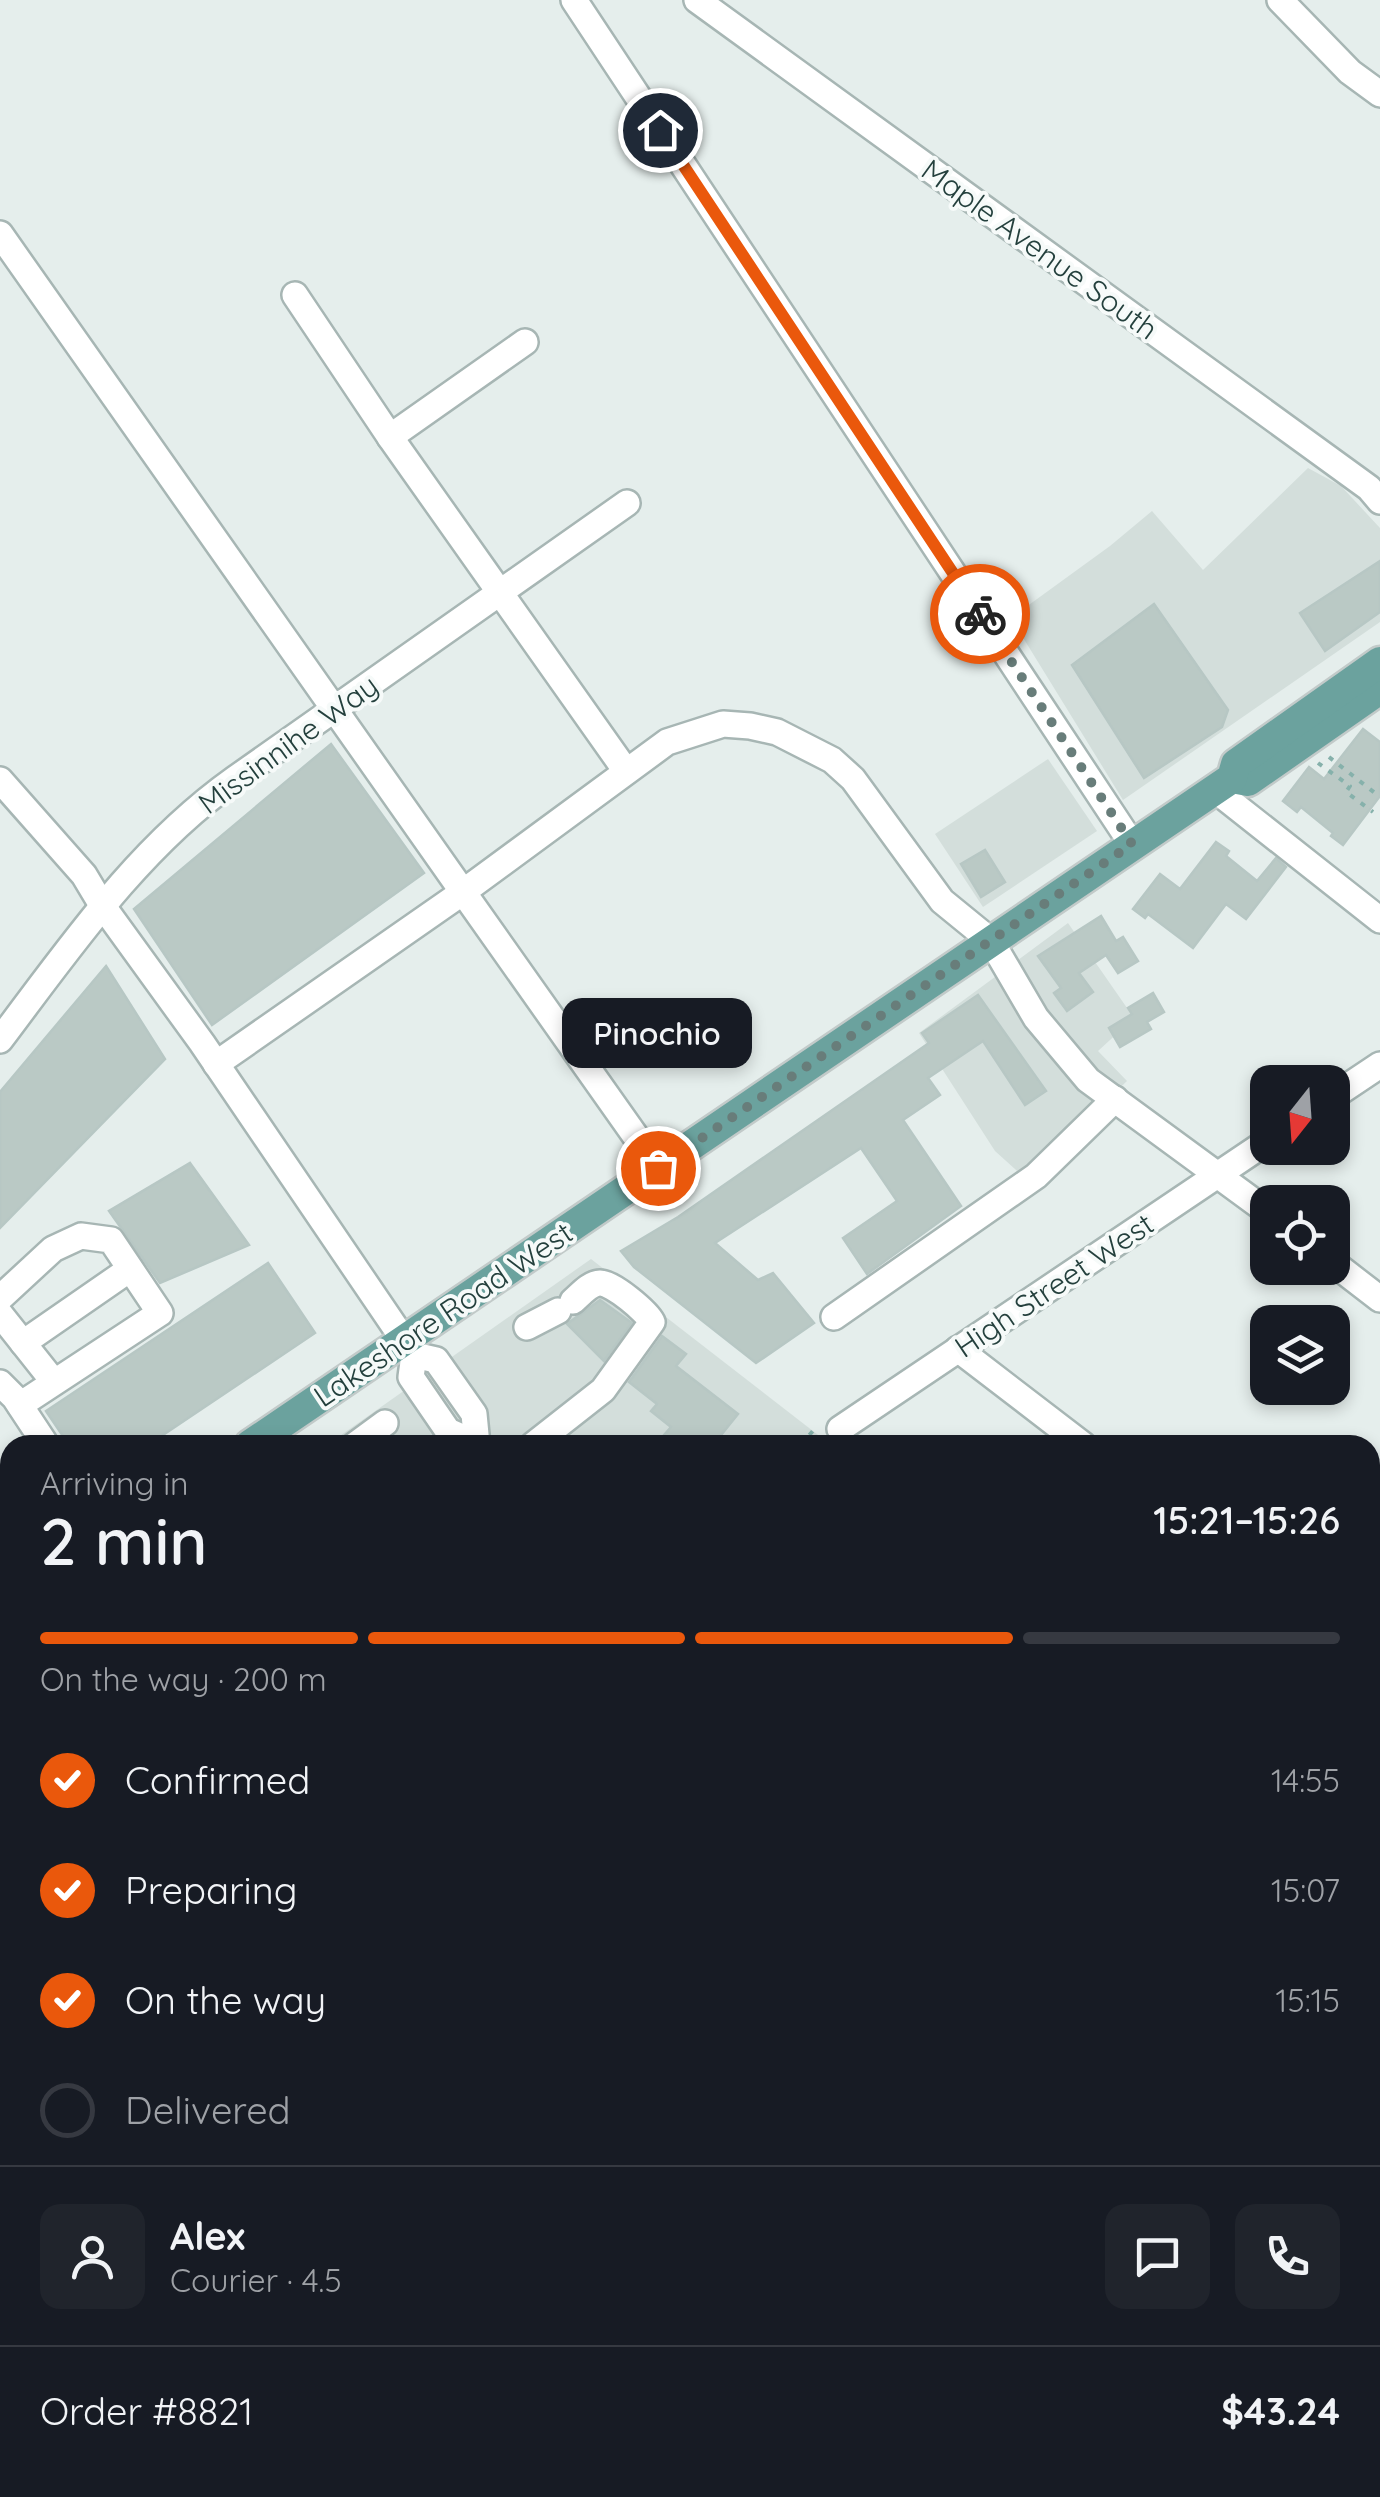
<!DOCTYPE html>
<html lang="en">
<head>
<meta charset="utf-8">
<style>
  :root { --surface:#171b24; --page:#20242c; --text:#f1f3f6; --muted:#9ea1a6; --line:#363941; --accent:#ea580c }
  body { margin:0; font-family:Quicksand,sans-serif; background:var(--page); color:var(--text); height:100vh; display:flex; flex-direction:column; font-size:38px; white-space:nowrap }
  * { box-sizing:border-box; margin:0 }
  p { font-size:32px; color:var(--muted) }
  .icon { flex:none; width:55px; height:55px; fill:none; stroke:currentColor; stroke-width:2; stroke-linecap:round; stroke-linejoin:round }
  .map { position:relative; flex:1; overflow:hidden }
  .details { position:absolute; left:0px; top:1435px; width:1380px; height:1062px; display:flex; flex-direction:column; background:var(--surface); border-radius:30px 30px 0 0; box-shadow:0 5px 15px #0003 }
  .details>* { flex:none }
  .needle { width:65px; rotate:197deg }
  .fabs { position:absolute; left:1250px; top:1065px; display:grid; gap:20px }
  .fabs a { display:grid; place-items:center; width:100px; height:100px; border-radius:20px; background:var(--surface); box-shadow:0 5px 15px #0003; font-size:50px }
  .pin { position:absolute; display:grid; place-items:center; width:85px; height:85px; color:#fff; margin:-42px; border:5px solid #fff; border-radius:50%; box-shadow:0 2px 10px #0007 }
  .courier { position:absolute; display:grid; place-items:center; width:100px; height:100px; margin:-50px; border:8px solid #ea580c; border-radius:50%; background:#fff; color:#222; box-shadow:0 2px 12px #0007 }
  .bubble { position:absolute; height:70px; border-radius:20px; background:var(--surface); box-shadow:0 5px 15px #0003; font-size:32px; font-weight:600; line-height:70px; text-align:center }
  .overview em { font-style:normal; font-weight:600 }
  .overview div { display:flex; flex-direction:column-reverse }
  .overview { display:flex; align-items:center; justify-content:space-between; height:170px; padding:0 40px }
  h1 { font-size:65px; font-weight:600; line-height:75px }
  .bar { display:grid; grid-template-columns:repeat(4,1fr); gap:15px 10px; align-content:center; height:120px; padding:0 40px }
  .bar i { height:12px; border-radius:8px; background:var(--line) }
  .bar .on { background:var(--accent) }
  .bar p { grid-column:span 4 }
  .line { display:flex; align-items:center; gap:25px; padding:0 40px; border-top:2px solid var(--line) }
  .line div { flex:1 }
  .round { display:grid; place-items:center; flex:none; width:105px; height:105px; border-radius:20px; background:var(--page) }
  ol { padding:0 40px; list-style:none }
  li { display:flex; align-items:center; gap:30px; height:110px }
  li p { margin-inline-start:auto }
  li .icon { padding:10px; border-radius:50%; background:var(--accent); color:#fff; stroke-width:4 }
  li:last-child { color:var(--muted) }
  li i { width:55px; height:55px; border:5px solid var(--line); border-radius:50% }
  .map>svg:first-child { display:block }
  .built { fill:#d3dedb }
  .green { fill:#bfdecd }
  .water { fill:#8fbad1 }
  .building { fill:#bac9c5; stroke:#b7c7c4; stroke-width:2.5 }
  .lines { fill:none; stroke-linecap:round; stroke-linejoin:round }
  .minor-casing { stroke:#a7b6b4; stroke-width:30 }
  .major-casing { stroke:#c2cac9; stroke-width:35 }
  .path { stroke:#86b1ab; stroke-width:4; stroke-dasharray:5 8; stroke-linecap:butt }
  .minor { stroke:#fff; stroke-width:25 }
  .major { stroke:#6ba29e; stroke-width:30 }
  .rail-casing { stroke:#5f7b79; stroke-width:10 }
  .rail { stroke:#f6faf9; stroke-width:6; stroke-dasharray:19; stroke-linecap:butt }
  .done { stroke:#687d7a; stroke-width:10; stroke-dasharray:0 18 }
  .route { stroke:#ea580c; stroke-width:12 }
  .labels { text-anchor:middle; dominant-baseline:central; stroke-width:8; stroke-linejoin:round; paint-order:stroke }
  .street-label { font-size:30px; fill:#24403d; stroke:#f6faf9 }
</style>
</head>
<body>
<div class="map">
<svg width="1380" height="2497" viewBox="0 0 1380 2497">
  <rect width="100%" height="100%" fill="#e5eeec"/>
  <!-- built -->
  <g class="built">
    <polygon points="1308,468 1341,486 1380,528 1380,622 1123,800 1011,618 1110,546 1152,511 1203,570"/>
    <polygon points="1048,759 1097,831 983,907 935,834"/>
    <polygon points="1068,923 1134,1018 1098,1051 1127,1081 1025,1178 995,1151 919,1033"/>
    <polygon points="591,1259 831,1445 327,1445"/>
    <polygon points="1370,1806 1380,1807 1380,2002 1370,2009"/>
    <polygon points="397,2488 644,2488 630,2497 383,2497"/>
    <polygon points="699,2488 822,2488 809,2497 685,2497"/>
  </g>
  <!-- green -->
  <polygon class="green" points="1380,2099 1380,2421 1370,2414 1370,2106"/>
  <!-- water -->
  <polygon class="water" points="1380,2237 1380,2350 1370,2350 1370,2247"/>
  <!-- building -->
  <g class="building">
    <polygon points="1380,561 1380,612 1325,651 1300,613"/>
    <polygon points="1154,604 1228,710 1222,727 1144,778 1072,665"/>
    <polygon points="1363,729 1380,742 1380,796 1343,845 1331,836 1333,833 1301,807 1297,812 1283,801 1309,767 1324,779"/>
    <polygon points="331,744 424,873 212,1025 134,909"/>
    <polygon points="1216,842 1229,851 1226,856 1257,881 1276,858 1286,867 1246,919 1226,904 1193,948 1148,914 1145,918 1133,909 1160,874 1180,889"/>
    <polygon points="985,850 1005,882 981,897 961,864"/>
    <polygon points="1101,916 1116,941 1123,937 1138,961 1118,973 1106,955 1079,973 1093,992 1067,1011 1054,993 1061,988 1038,956"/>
    <polygon points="106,966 165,1059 0,1228 0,1092"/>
    <polygon points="1153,993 1164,1012 1147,1022 1151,1029 1120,1047 1109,1028 1132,1014 1128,1008"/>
    <polygon points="978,995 1046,1091 1025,1105 983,1041 928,1078 940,1095 903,1120 961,1206 867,1274 843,1238 897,1201 861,1148 715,1243 758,1280 773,1273 814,1323 756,1363 634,1267 621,1251 678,1217 929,1043 922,1033"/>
    <polygon points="190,1163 249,1245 160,1283 109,1211"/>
    <polygon points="268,1263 315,1333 148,1445 69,1445 46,1411"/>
    <polygon points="600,1300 632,1323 604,1361 567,1324"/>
    <polygon points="662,1336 686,1354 676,1366 738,1414 713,1445 677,1445 664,1435 671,1427 651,1411 657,1404 629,1382"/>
  </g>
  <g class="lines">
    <defs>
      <g id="minor">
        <polyline points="574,0 1132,844"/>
        <polyline points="697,0 1369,488 1380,501"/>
        <polyline points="1280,0 1350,72 1380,94"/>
        <polyline points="0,234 463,892 667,742 723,724 750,726 777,732 832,760 853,779 942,901 991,941 1036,1018 1088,1080 1268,1212"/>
        <polyline points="295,295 390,437 626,771"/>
        <polyline points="390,437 525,342"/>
        <polyline points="0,780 84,875 102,905 202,1043 414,1355 436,1360 474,1414 477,1445"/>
        <polyline points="1214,789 1380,920"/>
        <path d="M0,1040C71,946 138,848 235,779L627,503"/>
        <polyline points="216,1064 463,892 658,1168"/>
        <polyline points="1332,1097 1380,1065"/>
        <polyline points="1332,1262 1380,1299"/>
        <polyline points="0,1298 53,1249 81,1236 111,1240 160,1313 20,1405"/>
        <polyline points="0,1314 54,1382"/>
        <polyline points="834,1317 1036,1176 1115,1099"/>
        <polyline points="527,1327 558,1311"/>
        <polyline points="23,1343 130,1269"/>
        <polyline points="958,1349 1083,1445"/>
        <polyline points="414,1355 411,1377 448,1431 475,1443"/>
        <polyline points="0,1383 15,1398 46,1445"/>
        <polyline points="840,1429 1268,1141"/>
        <polyline points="355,1445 385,1423"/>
        <path d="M533,1445L603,1390L652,1322C647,1312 613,1283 600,1283C590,1283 580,1295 573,1301"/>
        <polyline points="1370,1663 1380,1671"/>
        <polyline points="0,1722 10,1729"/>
        <polyline points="1370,1835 1380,1835"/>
        <polyline points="0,2010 10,2002"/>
        <polyline points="0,2447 10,2440"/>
        <polyline points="171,2488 176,2496 189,2488"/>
        <polyline points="1011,2488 1023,2497"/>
        <polyline points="202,2497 216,2488"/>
        <polyline points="349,2497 363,2488"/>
        <polyline points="860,2497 873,2488"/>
      </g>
      <g id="major">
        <polyline points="1232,778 1248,781 1380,689"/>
        <polyline points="250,1445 1232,778 1236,764 1380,662"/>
        <polyline points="0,1612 10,1605"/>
        <polyline points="0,2136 10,2149"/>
        <polyline points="250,2488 257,2497"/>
      </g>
    </defs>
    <!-- minor casing -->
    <use href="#minor" class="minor-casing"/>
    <!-- major casing -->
    <use href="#major" class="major-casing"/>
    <!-- path -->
    <g class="path">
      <polyline points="1329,757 1380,797"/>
      <polyline points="1318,763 1350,786 1346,792 1373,812"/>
      <polyline points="801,1445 817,1426"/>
      <polyline points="1370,2205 1380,2198"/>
      <polyline points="828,2497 840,2488"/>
    </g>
    <!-- minor -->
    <use href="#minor" class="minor"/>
    <!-- major -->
    <use href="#major" class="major"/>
    <defs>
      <g id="rail">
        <polyline points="1370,2035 1380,2028"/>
        <polyline points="1370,2066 1380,2060"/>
        <polyline points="701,2497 715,2488"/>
        <polyline points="723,2497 737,2488"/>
        <polyline points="748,2497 761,2488"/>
      </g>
    </defs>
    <!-- rail casing -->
    <use href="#rail" class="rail-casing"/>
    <!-- rail -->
    <use href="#rail" class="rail"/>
  </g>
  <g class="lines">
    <!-- done -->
    <polyline class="done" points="658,1168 1132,844 980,614"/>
    <!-- route -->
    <polyline class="route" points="660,130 980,614"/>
  </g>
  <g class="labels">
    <!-- street labels -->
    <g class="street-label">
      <text transform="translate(1040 249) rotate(36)">Maple Avenue South</text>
      <text transform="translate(288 744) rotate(-36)">Missinnihe Way</text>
      <text transform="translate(1054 1285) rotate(-34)">High Street West</text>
      <text transform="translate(443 1314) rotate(-34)">Lakeshore Road West</text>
    </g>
  </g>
</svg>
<div class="fabs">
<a><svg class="needle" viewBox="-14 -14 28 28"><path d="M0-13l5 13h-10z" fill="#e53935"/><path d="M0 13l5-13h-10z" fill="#9ea1a6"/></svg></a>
<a><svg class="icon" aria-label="locate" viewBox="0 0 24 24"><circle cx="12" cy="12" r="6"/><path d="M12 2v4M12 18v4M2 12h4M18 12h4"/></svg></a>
<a><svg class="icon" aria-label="layers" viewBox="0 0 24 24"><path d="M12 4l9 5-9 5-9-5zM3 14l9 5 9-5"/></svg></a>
</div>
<div class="pin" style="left:658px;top:1168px;background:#ea580c"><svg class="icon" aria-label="bag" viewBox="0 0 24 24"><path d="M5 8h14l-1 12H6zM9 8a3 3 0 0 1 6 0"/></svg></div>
<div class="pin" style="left:660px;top:130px;background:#1f2937"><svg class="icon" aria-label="home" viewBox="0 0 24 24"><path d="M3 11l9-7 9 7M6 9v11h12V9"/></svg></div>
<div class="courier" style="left:980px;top:614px"><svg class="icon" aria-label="bike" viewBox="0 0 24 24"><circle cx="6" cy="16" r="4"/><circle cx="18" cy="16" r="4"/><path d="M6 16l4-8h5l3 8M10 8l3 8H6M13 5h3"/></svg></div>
<div class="bubble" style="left:562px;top:998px;width:190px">Pinochio</div>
<section class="details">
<div class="overview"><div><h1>2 min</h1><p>Arriving in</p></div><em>15:21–15:26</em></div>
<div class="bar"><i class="on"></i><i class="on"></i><i class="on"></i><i></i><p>On the way · 200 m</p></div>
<ol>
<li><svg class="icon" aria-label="check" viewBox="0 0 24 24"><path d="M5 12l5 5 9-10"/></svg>Confirmed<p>14:55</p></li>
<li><svg class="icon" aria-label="check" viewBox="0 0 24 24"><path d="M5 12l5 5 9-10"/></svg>Preparing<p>15:07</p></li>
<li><svg class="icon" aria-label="check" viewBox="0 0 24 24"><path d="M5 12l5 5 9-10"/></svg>On the way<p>15:15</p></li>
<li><i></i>Delivered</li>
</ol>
<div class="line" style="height:180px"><a class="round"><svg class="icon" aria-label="person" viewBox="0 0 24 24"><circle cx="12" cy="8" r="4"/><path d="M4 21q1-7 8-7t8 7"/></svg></a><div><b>Alex</b><p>Courier · 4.5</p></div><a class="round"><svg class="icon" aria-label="chat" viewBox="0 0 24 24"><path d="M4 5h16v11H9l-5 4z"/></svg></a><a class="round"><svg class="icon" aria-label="phone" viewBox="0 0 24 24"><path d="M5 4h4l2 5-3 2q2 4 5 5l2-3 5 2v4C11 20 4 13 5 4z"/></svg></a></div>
<div class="line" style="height:130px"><div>Order #8821</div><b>$43.24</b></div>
</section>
</div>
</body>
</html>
